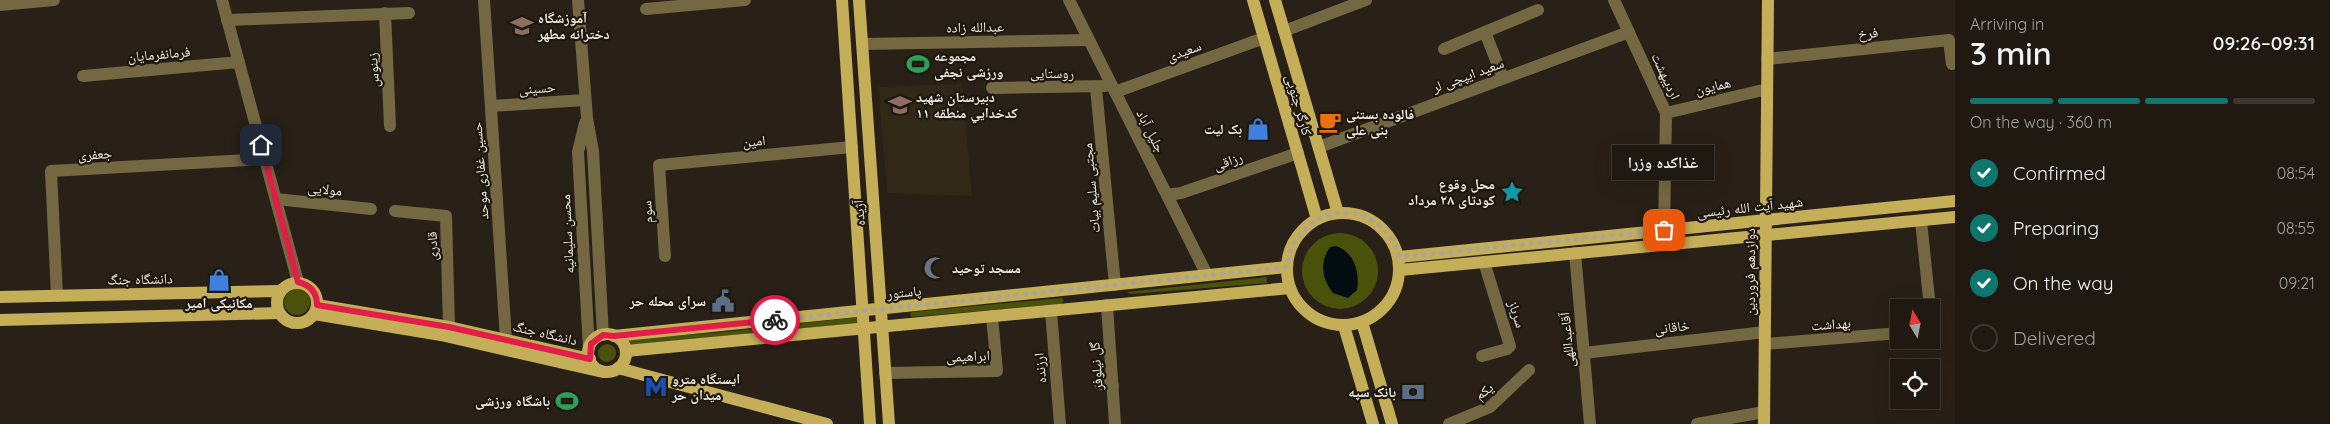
<!DOCTYPE html>
<html lang="en">
<head>
<meta charset="utf-8">
<style>
  :root { --surface:#1f1911; --page:#2c261f; --text:#f1f3f6; --muted:#a1a09f; --line:#3c3831; --accent:#0f766e }
  body { margin:0; font-family:Quicksand,"Noto Naskh Arabic",sans-serif; background:var(--page); color:var(--text); height:100vh; display:flex; flex-direction:column; font-size:19px; white-space:nowrap }
  * { box-sizing:border-box; margin:0 }
  p { font-size:16px; color:var(--muted) }
  .icon { flex:none; width:28px; height:28px; fill:none; stroke:currentColor; stroke-width:2; stroke-linecap:round; stroke-linejoin:round }
  .map { position:relative; flex:1; overflow:hidden }
  .details { display:flex; flex-direction:column; background:var(--surface); width:375px }
  .details>* { flex:none }
  .needle { width:32px; rotate:350deg }
  .controls { position:absolute; left:1890px; top:299px; display:grid; gap:10px }
  .controls a { display:grid; place-items:center; width:50px; height:50px; border-radius:0px; background:var(--surface); box-shadow:0 5px 20px #0002,0 0 0 1px var(--line); font-size:25px }
  .pin { position:absolute; display:grid; place-items:center; width:42px; height:42px; color:#fff; margin:-21px; border-radius:10px; box-shadow:0 2px 8px #0006 }
  .courier { position:absolute; display:grid; place-items:center; width:50px; height:50px; margin:-25px; border:4px solid #e11d48; border-radius:50%; background:#fff; color:#222; box-shadow:0 1px 6px #0007 }
  .bubble { position:absolute; height:35px; border-radius:0px; background:var(--surface); box-shadow:0 5px 20px #0002,0 0 0 1px var(--line); font-size:16px; font-weight:600; line-height:35px; text-align:center }
  .headline em { font-style:normal; font-weight:600 }
  .headline div { display:flex; flex-direction:column-reverse }
  .headline { display:flex; align-items:center; justify-content:space-between; height:85px; padding:0 15px }
  h1 { font-size:32px; font-weight:600; line-height:38px }
  .bar { display:grid; grid-template-columns:repeat(4,1fr); gap:8px 5px; align-content:center; height:60px; padding:0 15px }
  .bar i { height:6px; border-radius:4px; background:var(--line) }
  .bar .active { background:var(--accent) }
  .bar p { grid-column:span 4 }
  ol { padding:0 15px; list-style:none }
  li { display:flex; align-items:center; gap:15px; height:55px }
  li p { margin-inline-start:auto }
  li .icon { padding:5px; border-radius:50%; background:var(--accent); color:#fff; stroke-width:4 }
  li:last-child { color:var(--muted) }
  li i { width:28px; height:28px; border:2px solid var(--line); border-radius:50% }
  main { display:flex; flex:1; min-height:0 }
  .map>svg:first-child { display:block }
  .education { fill:#312818 }
  .grass { fill:#49510a }
  .water { fill:#000e12 }
  .lines { fill:none; stroke-linecap:round; stroke-linejoin:round }
  .minor { stroke:#736841; stroke-width:12 }
  .major { stroke:#c5ae58; stroke-width:12 }
  .done { stroke:#aaa49c; stroke-width:5; stroke-dasharray:0 9 }
  .route { stroke:#e11d48; stroke-width:6 }
  .labels { text-anchor:middle; dominant-baseline:central; stroke-width:4.5; stroke-linejoin:round; paint-order:stroke }
  .poi-label { font-size:14px; font-weight:bold; fill:#efeae3; stroke:#1f180e; text-anchor:start }
  .street-label { font-size:14px; fill:#efeae3; stroke:#1f180e }
</style>
</head>
<body>
<main>
<div class="map">
<svg width="1955" height="424" viewBox="0 0 1955 424">
  <rect width="100%" height="100%" fill="#292117"/>
  <!-- education -->
  <polygon class="education" points="962,84 972,196 887,193 878,87"/>
  <!-- grass -->
  <g class="grass">
    <circle cx="1340" cy="271" r="38"/>
    <polygon points="1267,277 1267,283 1131,294 1127,292"/>
    <circle cx="297" cy="302" r="13"/>
    <polygon points="1062,298 1064,300 1061,304 912,317 910,315 911,312"/>
    <polygon points="858,317 858,323 631,345 628,339 725,332"/>
    <circle cx="607" cy="353" r="9"/>
  </g>
  <!-- water -->
  <path class="water" d="M1336,246C1354,252 1360,272 1357,290L1348,298L1333,293C1321,278 1320,261 1330,247Z"/>
  <g class="lines">
    <!-- minor -->
    <g class="minor">
      <polyline points="222,0 298,282"/>
      <polyline points="484,0 506,340"/>
      <polyline points="578,0 587,118 593,151 603,335"/>
      <polyline points="1069,0 1207,275"/>
      <polyline points="1614,0 1666,113 1664,231"/>
      <polyline points="0,5 54,0"/>
      <polyline points="646,9 745,0"/>
      <polyline points="385,13 390,126"/>
      <polyline points="227,20 409,13"/>
      <polyline points="1284,31 1366,0"/>
      <polyline points="1485,32 1503,78"/>
      <polyline points="862,44 1088,40"/>
      <polyline points="1444,49 1538,10"/>
      <polyline points="1767,59 1949,40 1952,64"/>
      <polyline points="83,76 239,62"/>
      <polyline points="992,88 1105,86"/>
      <polyline points="1096,88 1115,285"/>
      <polyline points="1115,92 1264,38"/>
      <polyline points="491,106 585,100"/>
      <polyline points="1666,113 1767,89"/>
      <polyline points="585,123 578,152 589,349"/>
      <polyline points="1319,147 1629,32"/>
      <polyline points="1167,195 1181,193 1298,153"/>
      <polyline points="276,199 371,209"/>
      <polyline points="395,211 446,216 449,327"/>
      <polyline points="1921,221 1930,308"/>
      <polyline points="1575,253 1590,424"/>
      <polyline points="665,256 659,165 852,147"/>
      <polyline points="57,296 51,171 265,159"/>
      <polyline points="1107,305 1115,424"/>
      <polyline points="1051,311 1060,424"/>
      <polyline points="1765,344 1899,333"/>
      <polyline points="1584,353 1765,332"/>
      <polyline points="1482,356 1507,349 1510,346 1484,262"/>
      <polyline points="885,373 997,371 992,316"/>
      <polyline points="1100,384 1113,386"/>
      <polyline points="1449,424 1490,407 1529,370"/>
      <polyline points="1697,424 1764,412"/>
    </g>
    <!-- major -->
    <g class="major">
      <polyline points="842,0 870,424"/>
      <polyline points="859,0 889,424"/>
      <polyline points="1253,0 1317,219"/>
      <polyline points="1275,0 1338,213"/>
      <circle cx="1343" cy="269" r="56"/>
      <polyline points="1399,257 1955,201"/>
      <polyline points="1400,270 1955,217"/>
      <circle cx="297" cy="303" r="20"/>
      <polyline points="0,297 280,291"/>
      <polyline points="317,305 449,327 590,359"/>
      <polyline points="314,314 441,335 603,372"/>
      <polyline points="0,320 279,313"/>
      <polyline points="1362,322 1392,424"/>
      <polyline points="1344,326 1373,424"/>
      <circle cx="607" cy="353" r="19"/>
      <polyline points="614,336 1287,267"/>
      <polyline points="626,351 1290,288"/>
      <polyline points="618,368 827,424"/>
      <polyline points="1764,424 1768,0"/>
    </g>
  </g>
  <g class="lines">
    <!-- done -->
    <path class="done" d="M775,320L1287,267C1296,201 1380,192 1399,257L1664,230"/>
    <!-- route -->
    <path class="route" d="M261,145L298,282C310,285 317,292 317,305L449,327L590,359L591,344L603,335L614,336L775,320"/>
  </g>
  <!-- icons -->
  <defs>
    <symbol id="school-bare" viewBox="-9 -9 18 18"><path d="M0-5L7-2L0 1L-7-2ZM-4 1L0 2.5L4 1V4Q0 6-4 4Z" fill="#8d6e63" stroke="#1f180e" stroke-width="2.5" paint-order="stroke"/></symbol>
    <symbol id="stadium-bare" viewBox="-9 -9 18 18"><path d="M0-5a6.5 5 0 1 0 0 10a6.5 5 0 1 0 0-10ZM-3.5-1.8h7v3.6h-7Z" fill="#2e9e5b" stroke="#1f180e" stroke-width="2.5" paint-order="stroke"/></symbol>
    <symbol id="cafe-bare" viewBox="-9 -9 18 18"><path d="M-5.5-4.5H6V0H3Q3 3.5 0 3.5H-2.5Q-5.5 3.5-5.5 0ZM3-3.2v2h1.7v-2ZM-6 4.5H4V6H-6Z" fill="#e8710a" stroke="#1f180e" stroke-width="2.5" paint-order="stroke"/></symbol>
    <symbol id="shop-bare" viewBox="-9 -9 18 18"><path d="M-5-2.5h2.3a2.7 3.5 0 0 1 5.4 0H5L5.5 6h-11ZM-1.5-2.5h3a1.5 2.3 0 0 0-3 0Z" fill="#3f7fe0" stroke="#1f180e" stroke-width="2.5" paint-order="stroke"/></symbol>
    <symbol id="sight-bare" viewBox="-9 -9 18 18"><path d="M0-6L1.8-2.2L6-1.7L2.9 1.2L3.7 5.4L0 3.3L-3.7 5.4L-2.9 1.2L-6-1.7L-1.8-2.2Z" fill="#0f9aa8" stroke="#1f180e" stroke-width="2.5" paint-order="stroke"/></symbol>
    <symbol id="mosque-bare" viewBox="-9 -9 18 18"><path d="M3.5-4.9A6 6 0 1 0 3.5 4.9A5 5 0 1 1 3.5-4.9Z" fill="#6b7280" stroke="#1f180e" stroke-width="2.5" paint-order="stroke"/></symbol>
    <symbol id="civic-bare" viewBox="-9 -9 18 18"><path d="M-.6-6.5H3V-4.5H.6V-3L4-1V1h2V6H-6V1h2V-1L-.6-3ZM-1.2 2.5V6h2.4V2.5Z" fill="#5c6f8a" stroke="#1f180e" stroke-width="2.5" paint-order="stroke"/></symbol>
    <symbol id="metro-bare" viewBox="-9 -9 18 18"><path d="M-5.5 5V-5H-3L0 0L3-5H5.5V5H3V-.5L0 4L-3-.5V5Z" fill="#1a4fb4" stroke="#1f180e" stroke-width="2.5" paint-order="stroke"/></symbol>
    <symbol id="bank-bare" viewBox="-9 -9 18 18"><path d="M-6-4H6V4H-6ZM0-2.3a2.3 2.3 0 1 0 0 4.6a2.3 2.3 0 1 0 0-4.6Z" fill="#5c6f8a" stroke="#1f180e" stroke-width="2.5" paint-order="stroke"/></symbol>
  </defs>
  <g fill-rule="evenodd">
    <use href="#school-bare" x="506" y="10" width="32" height="32"/>
    <use href="#stadium-bare" x="902" y="48" width="32" height="32"/>
    <use href="#school-bare" x="884" y="89" width="32" height="32"/>
    <use href="#cafe-bare" x="1314" y="106" width="32" height="32"/>
    <use href="#shop-bare" x="1242" y="113" width="32" height="32"/>
    <use href="#sight-bare" x="1496" y="176" width="32" height="32"/>
    <use href="#mosque-bare" x="919" y="252" width="32" height="32"/>
    <use href="#shop-bare" x="203" y="264" width="32" height="32"/>
    <use href="#civic-bare" x="707" y="285" width="32" height="32"/>
    <use href="#metro-bare" x="640" y="371" width="32" height="32"/>
    <use href="#bank-bare" x="1397" y="376" width="32" height="32"/>
    <use href="#stadium-bare" x="551" y="385" width="32" height="32"/>
  </g>
  <g class="labels">
    <!-- poi labels -->
    <g class="poi-label">
      <text x="538" y="18">آموزشگاه<tspan x="538" dy="16">دخترانه مطهر</tspan></text>
      <text x="934" y="56">مجموعه<tspan x="934" dy="16">ورزشی نجفی</tspan></text>
      <text x="916" y="97">دبيرستان شهيد<tspan x="916" dy="16">كدخدايي منطقه ١١</tspan></text>
      <text x="1346" y="114">فالوده بستنی<tspan x="1346" dy="16">بنی علی</tspan></text>
      <text x="1242" y="129" text-anchor="end">بک لیت</text>
      <text x="1495" y="184" text-anchor="end">محل وقوع<tspan x="1495" dy="16">کودتای ۲۸ مرداد</tspan></text>
      <text x="952" y="268">مسجد توحید</text>
      <text x="706" y="301" text-anchor="end">سرای محله حر</text>
      <text x="219" y="303" text-anchor="middle">مکانیکی امیر</text>
      <text x="672" y="379">ایستگاه مترو<tspan x="672" dy="16">میدان حر</tspan></text>
      <text x="1396" y="392" text-anchor="end">بانک سپه</text>
      <text x="550" y="401" text-anchor="end">باشگاه ورزشی</text>
    </g>
    <!-- street labels -->
    <g class="street-label">
      <text transform="translate(975 27) rotate(-1)">عبدالله زاده</text>
      <text transform="translate(1868 33) rotate(-6)">فرخ</text>
      <text transform="translate(1184 51) rotate(-20)">سعیدی</text>
      <text transform="translate(159 54) rotate(-5)">فرمانفرمایان</text>
      <text transform="translate(373 70) rotate(-93)">زینوس</text>
      <text x="1052" y="73">روستایی</text>
      <text transform="translate(1468 75) rotate(-20)">سعید ایپچی لر</text>
      <text transform="translate(1666 76) rotate(65)">اردیبهشت</text>
      <text transform="translate(1713 86) rotate(-13)">همایون</text>
      <text transform="translate(537 88) rotate(-4)">حسینی</text>
      <text transform="translate(1299 105) rotate(74)">کارگر جنوبی</text>
      <text transform="translate(1151 131) rotate(63)">جلیل آباد</text>
      <text transform="translate(754 141) rotate(-5)">امین</text>
      <text transform="translate(95 154) rotate(-3)">جعفری</text>
      <text transform="translate(1228 161) rotate(-19)">رزاقی</text>
      <text transform="translate(480 171) rotate(-94)">حسین غفاری موحد</text>
      <text transform="translate(1091 188) rotate(-95)">مجتبی سلیم بیات</text>
      <text transform="translate(325 189) rotate(6)">مولایی</text>
      <text transform="translate(1750 207) rotate(-6)">شهید آیت الله رئیسی</text>
      <text transform="translate(647 212) rotate(-94)">سوم</text>
      <text transform="translate(859 213) rotate(-94)">آژیده</text>
      <text transform="translate(567 234) rotate(-93)">محسن سلیمانیه</text>
      <text transform="translate(432 246) rotate(-91)">قادری</text>
      <text transform="translate(1750 272) rotate(-90)">دوازدهم فروردین</text>
      <text transform="translate(140 279) rotate(-1)">دانشگاه جنگ</text>
      <text transform="translate(904 292) rotate(-6)">پاستور</text>
      <text transform="translate(1517 314) rotate(72)">سرباز</text>
      <text transform="translate(1831 324) rotate(-4)">بهداشت</text>
      <text transform="translate(1672 327) rotate(-7)">خاقانی</text>
      <text transform="translate(545 333) rotate(13)">دانشگاه جنگ</text>
      <text transform="translate(1567 340) rotate(-95)">آقاعبداللهی</text>
      <text transform="translate(968 356) rotate(-2)">ابراهیمی</text>
      <text transform="translate(1096 366) rotate(-94)">گل نیلوفر</text>
      <text transform="translate(1040 368) rotate(-95)">ارزنده</text>
      <text transform="translate(1484 391) rotate(-37)">یکم</text>
    </g>
  </g>
</svg>
<div class="controls">
<a><svg class="needle" viewBox="-14 -14 28 28"><path d="M0-13l5 13h-10z" fill="#e53935"/><path d="M0 13l5-13h-10z" fill="#a1a09f"/></svg></a>
<a><svg class="icon" aria-label="locate" viewBox="0 0 24 24"><circle cx="12" cy="12" r="6"/><path d="M12 2v4M12 18v4M2 12h4M18 12h4"/></svg></a>
</div>
<div class="pin" style="left:1664px;top:230px;background:#ea580c"><svg class="icon" aria-label="bag" viewBox="0 0 24 24"><path d="M5 8h14l-1 12H6zM9 8a3 3 0 0 1 6 0"/></svg></div>
<div class="pin" style="left:261px;top:145px;background:#1f2937"><svg class="icon" aria-label="home" viewBox="0 0 24 24"><path d="M3 11l9-7 9 7M6 9v11h12V9"/></svg></div>
<div class="courier" style="left:775px;top:320px"><svg class="icon" aria-label="bike" viewBox="0 0 24 24"><circle cx="6" cy="16" r="4"/><circle cx="18" cy="16" r="4"/><path d="M6 16l4-8h5l3 8M10 8l3 8H6M13 5h3"/></svg></div>
<div class="bubble" style="left:1612px;top:145px;width:102px">غذاکده وزرا</div>
</div>
<section class="details">
<div class="headline"><div><h1>3 min</h1><p>Arriving in</p></div><em>09:26–09:31</em></div>
<div class="bar"><i class="active"></i><i class="active"></i><i class="active"></i><i></i><p>On the way · 360 m</p></div>
<ol>
<li><svg class="icon" aria-label="check" viewBox="0 0 24 24"><path d="M5 12l5 5 9-10"/></svg>Confirmed<p>08:54</p></li>
<li><svg class="icon" aria-label="check" viewBox="0 0 24 24"><path d="M5 12l5 5 9-10"/></svg>Preparing<p>08:55</p></li>
<li><svg class="icon" aria-label="check" viewBox="0 0 24 24"><path d="M5 12l5 5 9-10"/></svg>On the way<p>09:21</p></li>
<li><i></i>Delivered</li>
</ol>
</section>
</main>
</body>
</html>
